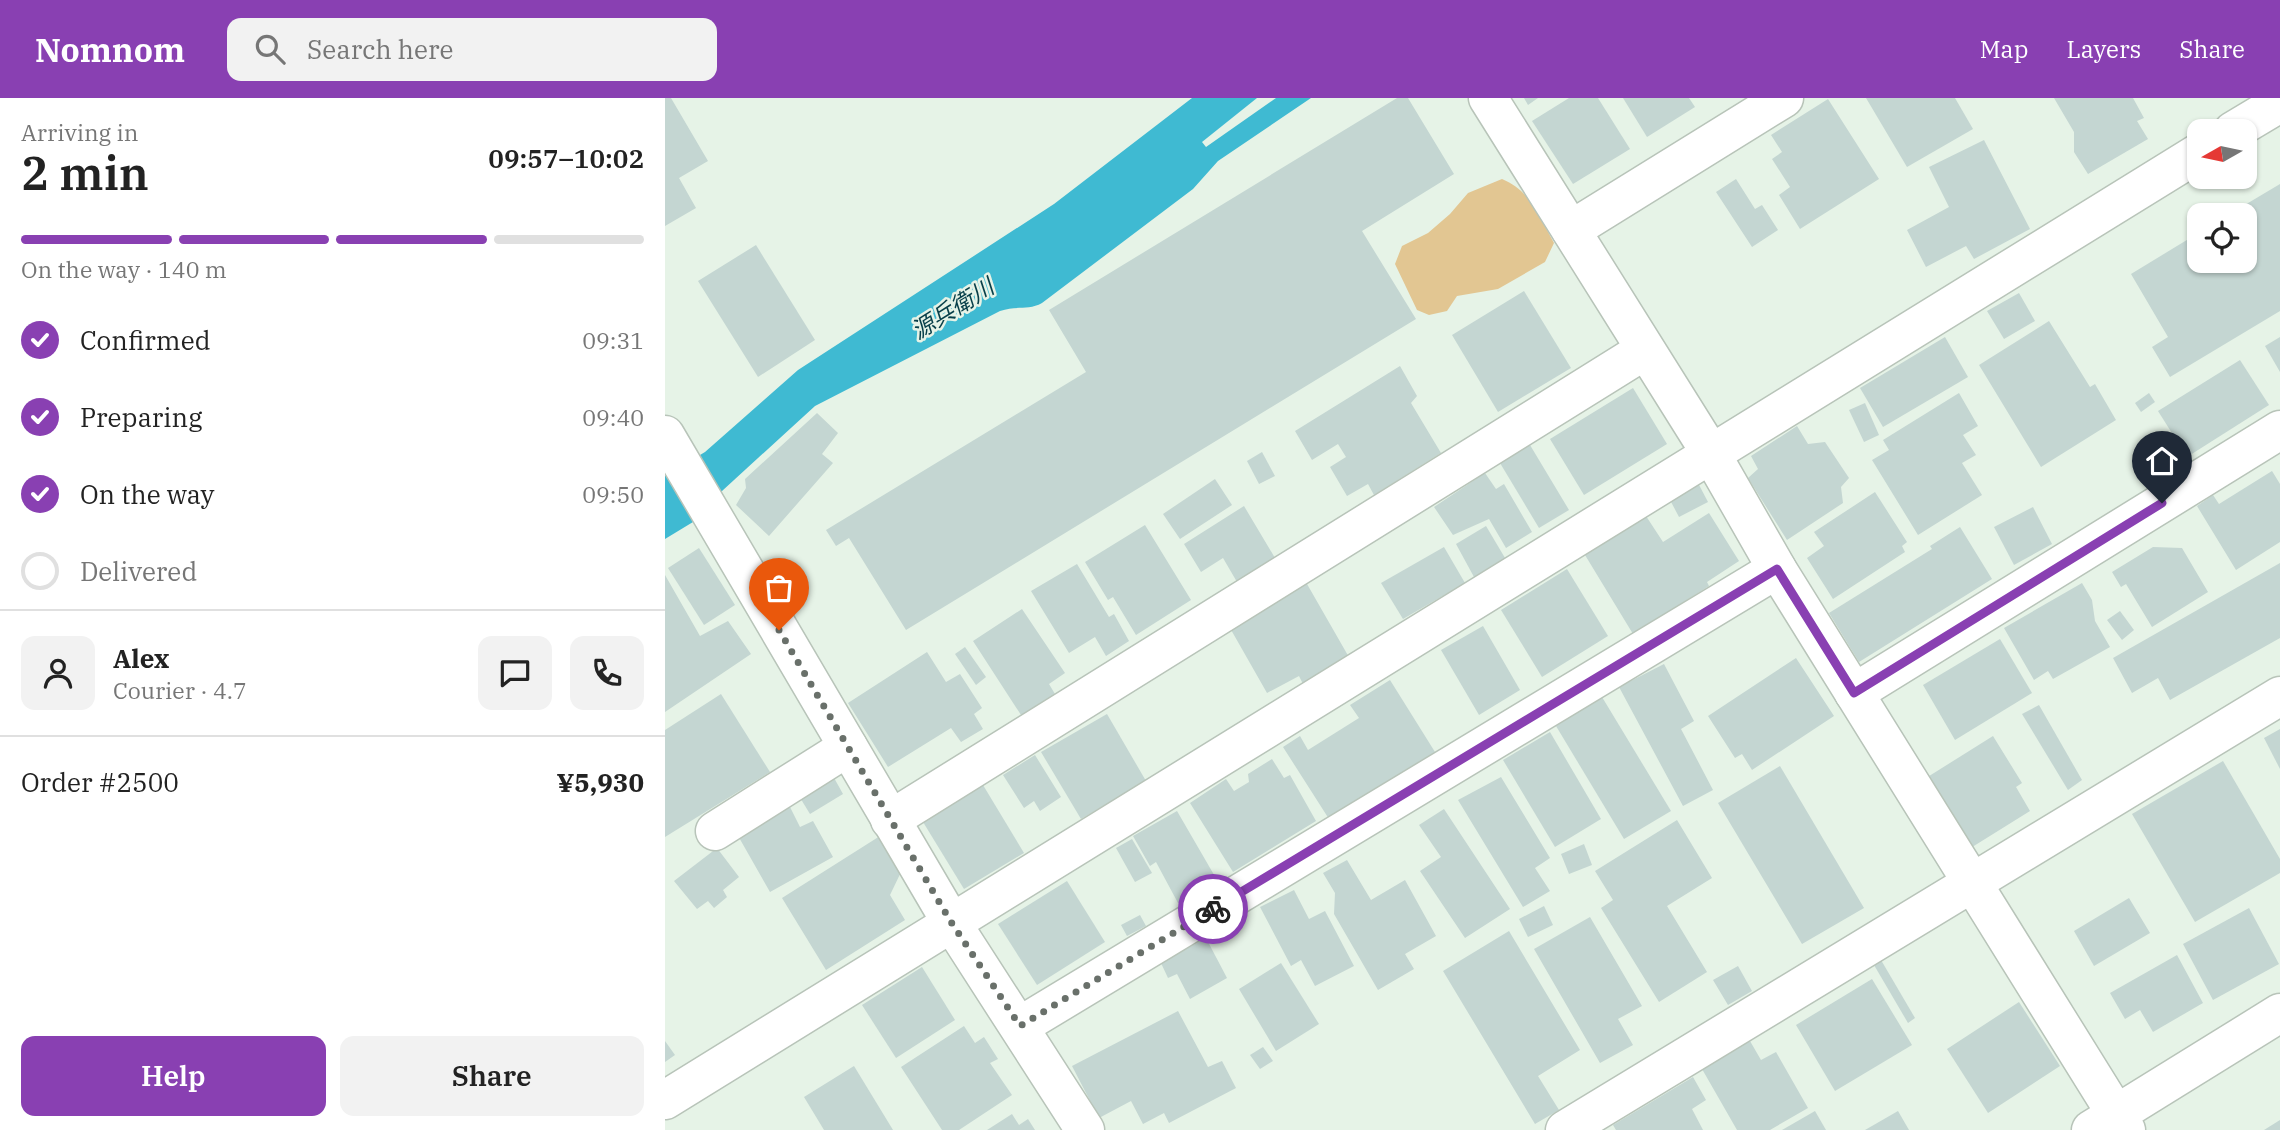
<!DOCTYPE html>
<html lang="en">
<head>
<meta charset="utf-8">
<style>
  :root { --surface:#fff; --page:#f2f2f2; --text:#222; --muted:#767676; --line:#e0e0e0; --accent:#8940b2 }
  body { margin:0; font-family:"IBM Plex Serif","Noto Sans JP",serif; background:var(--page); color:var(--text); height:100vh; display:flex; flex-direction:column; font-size:26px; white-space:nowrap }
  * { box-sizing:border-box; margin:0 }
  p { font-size:23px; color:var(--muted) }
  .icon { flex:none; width:38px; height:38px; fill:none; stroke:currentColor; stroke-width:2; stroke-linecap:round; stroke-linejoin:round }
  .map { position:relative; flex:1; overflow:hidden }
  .drawer { display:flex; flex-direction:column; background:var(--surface); width:665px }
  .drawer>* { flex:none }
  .needle { width:46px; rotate:261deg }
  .tools { position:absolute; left:1522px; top:21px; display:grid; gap:14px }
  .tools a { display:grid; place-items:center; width:70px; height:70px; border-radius:14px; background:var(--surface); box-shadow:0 2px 5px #0004; font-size:35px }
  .pin { position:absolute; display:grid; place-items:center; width:60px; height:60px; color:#fff; margin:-72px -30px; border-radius:50% 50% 50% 0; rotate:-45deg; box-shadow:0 0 7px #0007 }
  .pin .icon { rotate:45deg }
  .courier { position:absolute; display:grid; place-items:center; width:70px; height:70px; margin:-35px; border:5px solid #8940b2; border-radius:50%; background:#fff; color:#222; box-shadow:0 2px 9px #0007 }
  .overview em { font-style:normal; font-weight:600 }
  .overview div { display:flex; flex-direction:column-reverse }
  .overview { display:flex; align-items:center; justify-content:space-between; height:119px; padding:0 21px }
  h1 { font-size:46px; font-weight:600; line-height:52px }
  .bar { display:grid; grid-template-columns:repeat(4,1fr); gap:10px 7px; align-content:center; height:84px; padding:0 21px }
  .bar i { height:9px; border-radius:5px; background:var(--line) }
  .bar .on { background:var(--accent) }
  .bar p { grid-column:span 4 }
  .line { display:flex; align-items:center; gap:18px; padding:0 21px; border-top:2px solid var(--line) }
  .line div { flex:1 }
  .round { display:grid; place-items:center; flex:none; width:74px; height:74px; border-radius:14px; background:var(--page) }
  ol { padding:0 21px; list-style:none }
  li { display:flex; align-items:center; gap:21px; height:77px }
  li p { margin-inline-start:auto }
  li .icon { padding:7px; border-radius:50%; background:var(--accent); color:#fff; stroke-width:4 }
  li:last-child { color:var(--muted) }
  li i { width:38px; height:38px; border:4px solid var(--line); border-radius:50% }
  .primary-button { display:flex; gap:14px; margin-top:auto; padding:14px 21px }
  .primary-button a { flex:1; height:80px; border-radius:14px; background:var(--accent); color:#fff; font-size:28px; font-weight:600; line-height:80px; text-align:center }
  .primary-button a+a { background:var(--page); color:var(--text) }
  header { display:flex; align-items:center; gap:42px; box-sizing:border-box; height:98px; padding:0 35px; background:var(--accent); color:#fff }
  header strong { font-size:33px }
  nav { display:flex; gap:38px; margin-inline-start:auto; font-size:24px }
  .search { width:490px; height:63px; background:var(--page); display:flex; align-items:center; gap:18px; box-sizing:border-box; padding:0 24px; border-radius:14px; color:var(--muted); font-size:26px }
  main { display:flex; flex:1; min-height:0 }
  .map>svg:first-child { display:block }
  .green { fill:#e2c692 }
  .water { fill:#3fbad2 }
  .building { fill:#c4d6d2 }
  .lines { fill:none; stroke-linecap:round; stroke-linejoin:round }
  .minor-casing { stroke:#b8c4b9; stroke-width:41 }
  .tertiary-casing { stroke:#b8c4b9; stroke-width:41 }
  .minor { stroke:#fff; stroke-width:38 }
  .tertiary { stroke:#fff; stroke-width:38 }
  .done { stroke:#69706a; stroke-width:7; stroke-dasharray:0 12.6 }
  .route { stroke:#8940b2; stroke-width:9 }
  .labels { text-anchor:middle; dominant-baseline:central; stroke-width:5; stroke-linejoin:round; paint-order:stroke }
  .water-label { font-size:23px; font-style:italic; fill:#073f49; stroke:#e6f3e7 }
</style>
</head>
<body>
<header>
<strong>Nomnom</strong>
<div class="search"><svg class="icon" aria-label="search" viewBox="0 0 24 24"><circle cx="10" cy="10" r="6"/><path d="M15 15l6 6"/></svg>Search here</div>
<nav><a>Map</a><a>Layers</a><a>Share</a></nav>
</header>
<main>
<section class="drawer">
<div class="overview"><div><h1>2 min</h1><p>Arriving in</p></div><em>09:57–10:02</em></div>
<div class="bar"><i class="on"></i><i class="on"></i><i class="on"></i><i></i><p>On the way · 140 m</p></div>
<ol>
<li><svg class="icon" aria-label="check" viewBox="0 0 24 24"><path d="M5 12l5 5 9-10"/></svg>Confirmed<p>09:31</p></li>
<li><svg class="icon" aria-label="check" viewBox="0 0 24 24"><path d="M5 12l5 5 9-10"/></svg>Preparing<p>09:40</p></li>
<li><svg class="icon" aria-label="check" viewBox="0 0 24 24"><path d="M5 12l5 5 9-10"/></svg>On the way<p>09:50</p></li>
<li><i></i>Delivered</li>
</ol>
<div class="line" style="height:126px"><a class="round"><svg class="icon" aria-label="person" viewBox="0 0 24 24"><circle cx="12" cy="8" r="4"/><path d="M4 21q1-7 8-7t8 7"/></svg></a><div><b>Alex</b><p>Courier · 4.7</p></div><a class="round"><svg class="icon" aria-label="chat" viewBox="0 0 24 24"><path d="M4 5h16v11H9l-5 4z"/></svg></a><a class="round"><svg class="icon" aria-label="phone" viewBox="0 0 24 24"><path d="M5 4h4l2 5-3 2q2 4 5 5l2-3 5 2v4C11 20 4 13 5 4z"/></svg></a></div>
<div class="line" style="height:91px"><div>Order #2500</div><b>¥5,930</b></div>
<div class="primary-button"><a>Help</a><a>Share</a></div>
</section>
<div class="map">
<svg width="1615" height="1032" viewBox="0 0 1615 1032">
  <rect width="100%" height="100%" fill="#e6f3e7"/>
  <!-- green -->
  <path class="green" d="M837,81C867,94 874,118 889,145L880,164L833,191L792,198L782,213L764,217L752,212L730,166L737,148L763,135L785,116L803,95Z"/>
  <!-- water -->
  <path class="water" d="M527,0H592L537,44L541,49L611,0H646L553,63L528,91L377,205C363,213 351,207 335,213L150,308L57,393L28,424L0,441V378L40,354L133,272L389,106Z"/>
  <!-- building -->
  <g class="building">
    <polygon points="0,0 6,0 43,63 14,80 31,110 0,128"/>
    <polygon points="732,0 743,0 789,76 697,133 751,221 241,532 184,440 171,448 161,432 421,274 384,212"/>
    <polygon points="859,0 873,0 863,7"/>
    <polygon points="904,0 933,0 965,51 908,86 867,23"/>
    <polygon points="958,0 1024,0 1030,9 982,39"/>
    <polygon points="1201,0 1290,0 1308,31 1242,69"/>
    <polygon points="1389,0 1468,0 1479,20 1472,23 1483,41 1423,76 1409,54 1409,34"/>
    <polygon points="1163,1 1214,81 1135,131 1114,97 1125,89 1107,61 1117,54 1106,37"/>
    <polygon points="1319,42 1365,131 1309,161 1301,148 1261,169 1242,132 1284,109 1264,69"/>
    <polygon points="1071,81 1090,111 1097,107 1113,132 1087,149 1051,94"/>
    <polygon points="1615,86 1615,213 1505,279 1487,249 1503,239 1466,176 1535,134 1535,163 1580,163 1580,117 1563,117"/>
    <polygon points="91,147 150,242 93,279 33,183"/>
    <polygon points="859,193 906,270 833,314 787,237"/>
    <polygon points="1354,195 1370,223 1339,241 1322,213"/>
    <polygon points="1384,223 1425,289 1430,286 1451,322 1376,369 1314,267"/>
    <polygon points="1280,239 1303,279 1218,329 1195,290"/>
    <polygon points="1615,239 1615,274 1600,248"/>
    <polygon points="1575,262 1604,307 1522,359 1493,313"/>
    <polygon points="735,268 752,298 746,305 776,355 709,397 703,386 682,398 665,369 681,359 673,346 647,362 630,333"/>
    <polygon points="968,290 1002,346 919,397 885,341"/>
    <polygon points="1294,295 1313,328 1298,337 1311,357 1297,365 1317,397 1253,437 1207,362 1224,352 1218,342"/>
    <polygon points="1484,295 1490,304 1476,314 1470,305"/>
    <polygon points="1200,305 1214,337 1199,344 1184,312"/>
    <polygon points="152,315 173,335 157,356 168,365 104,438 71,407 81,390 80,381"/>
    <polygon points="1132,328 1143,346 1160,344 1184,380 1176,389 1178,405 1122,442 1083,380 1093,371 1086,358"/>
    <polygon points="865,347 904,412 874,430 835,365"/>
    <polygon points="597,354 610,378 594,386 582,363"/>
    <polygon points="1607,373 1615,386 1615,444 1571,472 1532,408 1548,397 1554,406"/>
    <polygon points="820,375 831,391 839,386 867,434 841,450 824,421 788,437 769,409"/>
    <polygon points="550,381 567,407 515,441 498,416"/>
    <polygon points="1033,385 1043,404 1014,419 1004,400"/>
    <polygon points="1210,394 1242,444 1237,448 1240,454 1168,501 1142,460 1159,448 1149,434"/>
    <polygon points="579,408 610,460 572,484 558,460 536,474 519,446"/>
    <polygon points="1368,409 1387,446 1349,467 1329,429"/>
    <polygon points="1044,415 1074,463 1042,484 1044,488 968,536 920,457 981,418 998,444"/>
    <polygon points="480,427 526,502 471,537 448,499 443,502 420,464"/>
    <polygon points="821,428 840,460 809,479 791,446"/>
    <polygon points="1295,429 1327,481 1194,564 1164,515 1267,451 1265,448"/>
    <polygon points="779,449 800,485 738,521 716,485"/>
    <polygon points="1488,449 1517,450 1543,494 1487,529 1461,486 1456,489 1447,474"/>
    <polygon points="34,450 70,507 39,527 3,470"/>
    <polygon points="1615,465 1615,540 1505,602 1493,580 1467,595 1448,560"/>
    <polygon points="412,466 444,519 449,516 464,543 441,558 430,539 404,555 366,493"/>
    <polygon points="902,471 943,538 877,579 836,512"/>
    <polygon points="0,477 35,538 63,523 86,556 0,614"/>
    <polygon points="638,479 685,561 639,588 634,578 602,595 561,523"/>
    <polygon points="1417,485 1427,502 1430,523 1445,549 1388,581 1383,573 1369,582 1339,530"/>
    <polygon points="357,511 400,575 384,586 390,596 356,617 308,543"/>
    <polygon points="1455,513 1469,532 1457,542 1442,522"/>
    <polygon points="818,528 855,592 814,617 776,552"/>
    <polygon points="1335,541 1367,595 1290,642 1258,587"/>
    <polygon points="300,549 321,579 311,587 290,556"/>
    <polygon points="262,554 281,584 295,576 317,610 309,616 318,631 296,644 286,630 223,669 183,605"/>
    <polygon points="1131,560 1169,618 1087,672 1077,656 1070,660 1043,618"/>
    <polygon points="999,566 1029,623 1016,631 1048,692 1018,708 954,589"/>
    <polygon points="725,582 770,654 664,721 618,649 635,638 643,652 694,620 685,607"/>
    <polygon points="56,596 105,674 0,739 0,632"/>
    <polygon points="937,599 1006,713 959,741 891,628"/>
    <polygon points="1374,607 1417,682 1403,692 1357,616"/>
    <polygon points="442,616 481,683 416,721 376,654"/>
    <polygon points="1615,631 1615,671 1599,640"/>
    <polygon points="885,634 936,721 890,749 838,662"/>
    <polygon points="1328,638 1357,685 1351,689 1365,713 1304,751 1261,680"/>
    <polygon points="370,657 396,699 375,713 369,703 359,710 338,677"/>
    <polygon points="607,661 619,680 625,677 651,723 568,774 525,705 561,681 569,693 584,684 583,676"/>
    <polygon points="1558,663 1615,761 1615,775 1530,824 1467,716"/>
    <polygon points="1115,668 1199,810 1137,846 1053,705"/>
    <polygon points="168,678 178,696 145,716 134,698"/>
    <polygon points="836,679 885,760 870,770 885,793 858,809 793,702"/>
    <polygon points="318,687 359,755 299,791 258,724"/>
    <polygon points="124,707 135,729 148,723 168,759 105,794 72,736"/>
    <polygon points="779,711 845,811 800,840 755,773 776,759 754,727"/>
    <polygon points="512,713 552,782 513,805 491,764 485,768 468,738"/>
    <polygon points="1012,722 1047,780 1002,808 1042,874 994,904 936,810 948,802 930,773"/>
    <polygon points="215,738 237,772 225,797 240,822 161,872 117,800"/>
    <polygon points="467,741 487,775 470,784 451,750"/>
    <polygon points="919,746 927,767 904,776 896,756"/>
    <polygon points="52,750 74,779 58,792 62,799 49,810 43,803 32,811 9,783"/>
    <polygon points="682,762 706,802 740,782 771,838 740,856 749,871 713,892 669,816 670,795 658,775"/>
    <polygon points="402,783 440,844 372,887 333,826"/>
    <polygon points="629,792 644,821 660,813 689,868 650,888 636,862 626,868 595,809"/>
    <polygon points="1464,800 1485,835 1429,868 1409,833"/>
    <polygon points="879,808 888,827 863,839 854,821"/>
    <polygon points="1584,810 1614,866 1548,902 1518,846"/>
    <polygon points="475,817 481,828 462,838 456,827"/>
    <polygon points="925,819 977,908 953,921 968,947 935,965 869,851"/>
    <polygon points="844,833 915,952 873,978 894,1012 870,1026 778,873"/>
    <polygon points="541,840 562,880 525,901 512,876 503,880 496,865"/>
    <polygon points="1512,857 1538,905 1488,934 1475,912 1460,921 1445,895"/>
    <polygon points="1216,862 1250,920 1243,925 1209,867"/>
    <polygon points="616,865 654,926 611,953 574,891"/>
    <polygon points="1073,868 1087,893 1063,907 1048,882"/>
    <polygon points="257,869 290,922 231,960 197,907"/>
    <polygon points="1207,881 1247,947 1170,993 1131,927"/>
    <polygon points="1354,904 1395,968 1323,1015 1282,951"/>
    <polygon points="513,913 543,969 557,963 571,990 504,1025 499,1015 478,1026 466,1003 434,1020 407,968"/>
    <polygon points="299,928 310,945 319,939 333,961 325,965 347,997 294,1032 277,1032 236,969"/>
    <polygon points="0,943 10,957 0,964"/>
    <polygon points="1085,943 1096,962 1111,954 1143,1010 1105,1032 1072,1032 1037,971"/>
    <polygon points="598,949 608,963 595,971 585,957"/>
    <polygon points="189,968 228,1032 159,1032 139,999"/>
    <polygon points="1028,979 1041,1002 1027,1011 1038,1032 951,1032 948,1027"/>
    <polygon points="1150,1013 1161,1032 1117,1032"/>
    <polygon points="1233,1013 1244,1032 1200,1032"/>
    <polygon points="347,1016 354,1027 363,1021 370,1032 322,1032"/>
    <polygon points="1615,1022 1615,1032 1599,1032"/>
  </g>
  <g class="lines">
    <defs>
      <g id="minor">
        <polyline points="823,0 1045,354 1112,471 1461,1032"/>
        <polyline points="1568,33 1615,5"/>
        <polyline points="906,132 1119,0"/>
        <polyline points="0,337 286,824 420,1032"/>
        <polyline points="1189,595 1615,332"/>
        <polyline points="225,722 980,252"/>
        <polyline points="50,733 183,649"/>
        <polyline points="355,928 1112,471"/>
        <polyline points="0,1002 1535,54"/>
        <polyline points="900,1032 1615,598"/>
      </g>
      <polyline id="tertiary" points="1426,1032 1615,915"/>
    </defs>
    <!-- minor casing -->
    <use href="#minor" class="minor-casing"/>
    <!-- tertiary casing -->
    <use href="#tertiary" class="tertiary-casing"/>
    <!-- minor -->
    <use href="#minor" class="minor"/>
    <!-- tertiary -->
    <use href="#tertiary" class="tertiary"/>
  </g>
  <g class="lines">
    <!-- done -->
    <polyline class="done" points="114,532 286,824 355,928 548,811"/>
    <!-- route -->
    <polyline class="route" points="548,811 1112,471 1189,595 1497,405"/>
  </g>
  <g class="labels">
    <!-- water labels -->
    <g class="water-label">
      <text transform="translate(287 210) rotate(-32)">源兵衛川</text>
    </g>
  </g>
</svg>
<div class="tools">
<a><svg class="needle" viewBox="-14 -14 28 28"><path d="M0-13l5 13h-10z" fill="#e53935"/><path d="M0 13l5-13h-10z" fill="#767676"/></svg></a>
<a><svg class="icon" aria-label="locate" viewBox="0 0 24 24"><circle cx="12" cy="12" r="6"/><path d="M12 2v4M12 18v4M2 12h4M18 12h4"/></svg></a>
</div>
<div class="pin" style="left:114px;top:532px;background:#ea580c"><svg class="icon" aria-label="bag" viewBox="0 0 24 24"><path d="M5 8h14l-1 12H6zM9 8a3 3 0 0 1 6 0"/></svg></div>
<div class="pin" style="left:1497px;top:405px;background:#1f2937"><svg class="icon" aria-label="home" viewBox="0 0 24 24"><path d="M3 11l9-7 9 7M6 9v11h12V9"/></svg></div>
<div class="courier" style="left:548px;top:811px"><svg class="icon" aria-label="bike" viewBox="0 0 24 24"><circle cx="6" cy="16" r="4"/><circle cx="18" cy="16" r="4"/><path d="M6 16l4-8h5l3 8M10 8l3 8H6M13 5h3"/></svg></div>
</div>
</main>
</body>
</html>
